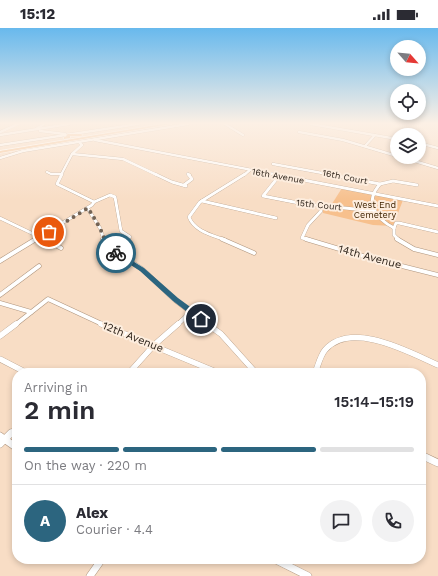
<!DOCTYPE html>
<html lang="en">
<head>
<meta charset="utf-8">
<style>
  :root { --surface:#fff; --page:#f2f2f3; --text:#2b2b33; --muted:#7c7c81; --line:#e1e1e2; --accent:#2c657f }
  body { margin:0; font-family:"Work Sans",sans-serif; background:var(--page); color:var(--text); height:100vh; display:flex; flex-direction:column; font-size:15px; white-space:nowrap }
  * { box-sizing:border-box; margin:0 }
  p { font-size:13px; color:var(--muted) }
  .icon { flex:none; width:22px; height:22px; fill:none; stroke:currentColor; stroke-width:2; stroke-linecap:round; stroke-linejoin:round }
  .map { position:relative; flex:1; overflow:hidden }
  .drawer { position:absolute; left:12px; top:340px; width:414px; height:196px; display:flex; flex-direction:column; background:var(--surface); border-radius:16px; box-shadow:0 2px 6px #0003 }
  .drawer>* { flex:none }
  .needle { width:26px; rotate:117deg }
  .tools { position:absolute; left:390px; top:12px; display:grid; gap:8px }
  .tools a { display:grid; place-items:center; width:36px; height:36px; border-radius:50%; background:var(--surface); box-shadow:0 2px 6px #0003; font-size:20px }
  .pin { position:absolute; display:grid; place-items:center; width:34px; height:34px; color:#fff; margin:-17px; border:2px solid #fff; border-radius:50%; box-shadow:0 1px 4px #0007 }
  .courier { position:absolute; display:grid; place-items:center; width:40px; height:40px; margin:-20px; border:3px solid #2c657f; border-radius:50%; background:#fff; color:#222; box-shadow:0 1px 5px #0007 }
  .summary em { font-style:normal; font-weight:600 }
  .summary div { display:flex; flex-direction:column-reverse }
  .summary { display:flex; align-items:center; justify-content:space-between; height:68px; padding:0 12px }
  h1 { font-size:26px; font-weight:600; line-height:30px }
  .bar { display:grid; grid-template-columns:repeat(4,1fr); gap:6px 4px; align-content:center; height:48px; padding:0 12px }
  .bar i { height:5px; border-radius:3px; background:var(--line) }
  .bar .active { background:var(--accent) }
  .bar p { grid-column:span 4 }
  .line { display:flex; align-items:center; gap:10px; padding:0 12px; border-top:1px solid var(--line) }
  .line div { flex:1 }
  .round { display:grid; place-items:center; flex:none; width:42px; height:42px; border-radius:21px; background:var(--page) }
  .status { display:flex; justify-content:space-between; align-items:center; height:28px; padding:0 20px; background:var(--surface); direction:ltr }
  .status svg { height:11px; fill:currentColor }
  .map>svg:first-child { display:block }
  .green { fill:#f7c08d }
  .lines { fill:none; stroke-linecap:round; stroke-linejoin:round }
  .minor-far4-casing { stroke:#af957e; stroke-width:3 }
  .minor-far3-casing { stroke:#af957e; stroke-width:3.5 }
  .minor-far2-casing { stroke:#af957e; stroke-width:5 }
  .minor-far1-casing { stroke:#af957e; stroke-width:6 }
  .minor-casing { stroke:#af957e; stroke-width:8 }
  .highway-casing { stroke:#fff; stroke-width:1 }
  .minor-far4 { stroke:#fff; stroke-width:2.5 }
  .minor-far3 { stroke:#fff; stroke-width:3 }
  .minor-far2 { stroke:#fff; stroke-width:4 }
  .minor-far1 { stroke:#fff; stroke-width:5.5 }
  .minor { stroke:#fff; stroke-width:7 }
  .highway { fill:#f6c596; fill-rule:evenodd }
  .route { fill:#2c657f }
  .done { stroke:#736355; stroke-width:4; stroke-dasharray:0 7.2 }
  .labels { text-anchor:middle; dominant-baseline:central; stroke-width:4; stroke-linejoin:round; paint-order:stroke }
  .far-street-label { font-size:9px; fill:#2c2219; stroke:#fdedde }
  .far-park-label { font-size:9px; fill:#3f2301; stroke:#fdedde }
  .street-label { font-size:11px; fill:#2c2219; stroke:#fdedde }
</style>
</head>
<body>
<div class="status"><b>15:12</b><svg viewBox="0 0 49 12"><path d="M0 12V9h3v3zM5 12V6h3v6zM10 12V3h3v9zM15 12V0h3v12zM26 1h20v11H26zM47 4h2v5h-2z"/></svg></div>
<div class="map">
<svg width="438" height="548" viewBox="0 0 438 548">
  <rect width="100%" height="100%" fill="#f8ddc5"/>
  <!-- green -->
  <polygon class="green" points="342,160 403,172 393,198 373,197 323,185 323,179 330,179"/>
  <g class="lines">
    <defs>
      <g id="minor-far4">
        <polyline points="225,96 243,107"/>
        <polyline points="311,96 397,111"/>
        <polyline points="36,101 44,96"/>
        <polyline points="40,103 65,106"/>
        <polyline points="0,104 18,96"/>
        <polyline points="299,104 343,112 397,128"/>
        <polyline points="0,107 69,96"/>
        <polyline points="95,112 278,147"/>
        <polyline points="419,115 438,120"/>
        <polyline points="0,117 138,96"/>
        <polyline points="365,118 375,107"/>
        <polyline points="72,126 123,131 157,147"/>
        <polyline points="401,129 438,140"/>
        <polyline points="0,130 23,123 188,96"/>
        <polyline points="273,136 333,147"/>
        <polyline points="47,144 51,146 62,146"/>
        <polyline points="188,146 190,147"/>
        <polyline points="61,147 72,126 82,117 79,114"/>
        <polyline points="244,147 250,142"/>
      </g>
      <g id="minor-far3">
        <polyline points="155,146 172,154 186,158"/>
        <polyline points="272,146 438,178"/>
        <polyline points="327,146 380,156 393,153 417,157"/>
        <polyline points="279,148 263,168 304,176 375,183"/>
        <path d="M380,156C364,174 375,190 394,200"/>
        <polyline points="184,157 192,151 188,146"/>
        <polyline points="202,173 276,190"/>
        <polyline points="94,174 110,167 115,169 121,203 130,209 126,212"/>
        <polyline points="88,181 100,200 104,212"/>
        <polyline points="0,190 46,212"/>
        <polyline points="394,200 394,207 399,212"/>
        <polyline points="394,200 396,195 399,195 438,204"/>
        <polyline points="34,212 92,177 94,174 57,156 62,146"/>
        <path d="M225,212C212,207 194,203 189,189L200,174L245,146"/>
        <polyline points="310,212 302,210 308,197 321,183 321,178"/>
      </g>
      <g id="minor-far2">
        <polyline points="44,211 61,220"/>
        <polyline points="103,211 108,219 142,241 175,272 208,297"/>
        <polyline points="222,211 254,225"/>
        <polyline points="306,211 366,229 438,247"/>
        <polyline points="397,211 414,221 438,227"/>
        <polyline points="112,222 127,211"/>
        <polyline points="0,233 36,211"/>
        <polyline points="0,267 39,238"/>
        <polyline points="0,275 31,284"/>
        <polyline points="15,297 48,271 104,297"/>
        <polyline points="177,297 191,284"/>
      </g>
      <g id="minor-far1">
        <polyline points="101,296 219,345"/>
        <polyline points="207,296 221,306 256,345"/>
        <polyline points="0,308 16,296"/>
        <polyline points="0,331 27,345"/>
        <polyline points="129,345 154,317 178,296"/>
        <path d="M315,345C318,338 320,328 325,322C351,292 409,324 438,337"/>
        <polyline points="10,406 17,400"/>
      </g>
      <g id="minor">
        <polyline points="0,408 17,420"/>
        <polyline points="0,416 11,405"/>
        <polyline points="421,427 438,435"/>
        <polyline points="274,531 308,548"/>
        <polyline points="90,548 102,531"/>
      </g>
      <g id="highway">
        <polygon points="162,96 172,96 0,125 0,123"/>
        <polygon points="68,106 81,106 83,107 81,108 70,108 70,110 64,111 64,109 67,108 66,107"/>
      </g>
    </defs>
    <!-- minor-far4 casing -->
    <use href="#minor-far4" class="minor-far4-casing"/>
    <!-- minor-far3 casing -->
    <use href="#minor-far3" class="minor-far3-casing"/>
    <!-- minor-far2 casing -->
    <use href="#minor-far2" class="minor-far2-casing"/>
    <!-- minor-far1 casing -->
    <use href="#minor-far1" class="minor-far1-casing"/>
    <!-- minor casing -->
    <use href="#minor" class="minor-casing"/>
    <!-- highway casing -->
    <use href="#highway" class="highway-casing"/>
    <!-- minor-far4 -->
    <use href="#minor-far4" class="minor-far4"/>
    <!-- minor-far3 -->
    <use href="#minor-far3" class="minor-far3"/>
    <!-- minor-far2 -->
    <use href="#minor-far2" class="minor-far2"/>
    <!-- minor-far1 -->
    <use href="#minor-far1" class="minor-far1"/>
    <!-- minor -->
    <use href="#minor" class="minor"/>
    <!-- highway -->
    <use href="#highway" class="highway"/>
  </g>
  <!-- sky -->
  <linearGradient id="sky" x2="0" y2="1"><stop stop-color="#68b9ed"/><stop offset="0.55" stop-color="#fcf0e5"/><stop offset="1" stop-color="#fcf0e5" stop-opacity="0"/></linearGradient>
  <rect width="438" height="173" fill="url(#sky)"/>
  <!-- route -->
  <polygon class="route" points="114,224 118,224 144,240 178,270 204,289 204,293 199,293 173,273 140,243 114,226"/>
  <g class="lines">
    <!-- done -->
    <polyline class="done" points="49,204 88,180 100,200 107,217 116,225"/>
  </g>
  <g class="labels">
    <!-- far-street labels -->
    <g class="far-street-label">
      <text transform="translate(278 148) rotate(10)">16th Avenue</text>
      <text transform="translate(345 149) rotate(11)">16th Court</text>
      <text transform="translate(319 177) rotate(6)">15th Court</text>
    </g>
    <!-- far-park labels -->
    <g class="far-park-label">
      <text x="375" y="177">West End<tspan x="375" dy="10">Cemetery</tspan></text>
    </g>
    <!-- street labels -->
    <g class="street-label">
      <text transform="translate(370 229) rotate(15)">14th Avenue</text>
      <text transform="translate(133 309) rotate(22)">12th Avenue</text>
    </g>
  </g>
</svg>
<div class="tools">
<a><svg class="needle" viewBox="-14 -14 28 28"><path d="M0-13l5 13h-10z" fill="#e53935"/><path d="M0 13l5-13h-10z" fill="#7c7c81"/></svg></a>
<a><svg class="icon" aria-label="locate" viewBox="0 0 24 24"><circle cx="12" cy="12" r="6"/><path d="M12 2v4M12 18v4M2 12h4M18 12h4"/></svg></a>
<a><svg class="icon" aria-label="layers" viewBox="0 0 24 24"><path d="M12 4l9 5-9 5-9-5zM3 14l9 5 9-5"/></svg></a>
</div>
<div class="pin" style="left:49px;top:204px;background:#ea580c"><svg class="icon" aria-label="bag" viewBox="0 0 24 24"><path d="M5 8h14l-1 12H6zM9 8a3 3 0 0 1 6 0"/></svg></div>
<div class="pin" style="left:201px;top:291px;background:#1f2937"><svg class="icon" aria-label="home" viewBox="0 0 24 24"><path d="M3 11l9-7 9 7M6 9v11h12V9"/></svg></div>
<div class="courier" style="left:116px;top:225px"><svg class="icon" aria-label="bike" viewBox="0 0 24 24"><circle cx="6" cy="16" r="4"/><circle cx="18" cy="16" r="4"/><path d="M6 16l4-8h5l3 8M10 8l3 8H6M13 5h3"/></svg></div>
<section class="drawer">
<div class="summary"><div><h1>2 min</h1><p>Arriving in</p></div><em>15:14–15:19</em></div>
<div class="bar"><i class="active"></i><i class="active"></i><i class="active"></i><i></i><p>On the way · 220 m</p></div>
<div class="line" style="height:72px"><b class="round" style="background:var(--accent);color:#fff">A</b><div><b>Alex</b><p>Courier · 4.4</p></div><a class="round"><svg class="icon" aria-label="chat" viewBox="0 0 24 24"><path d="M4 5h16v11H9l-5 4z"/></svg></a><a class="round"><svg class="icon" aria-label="phone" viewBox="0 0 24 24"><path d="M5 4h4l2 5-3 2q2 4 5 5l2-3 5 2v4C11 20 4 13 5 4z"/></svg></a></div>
</section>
</div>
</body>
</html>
